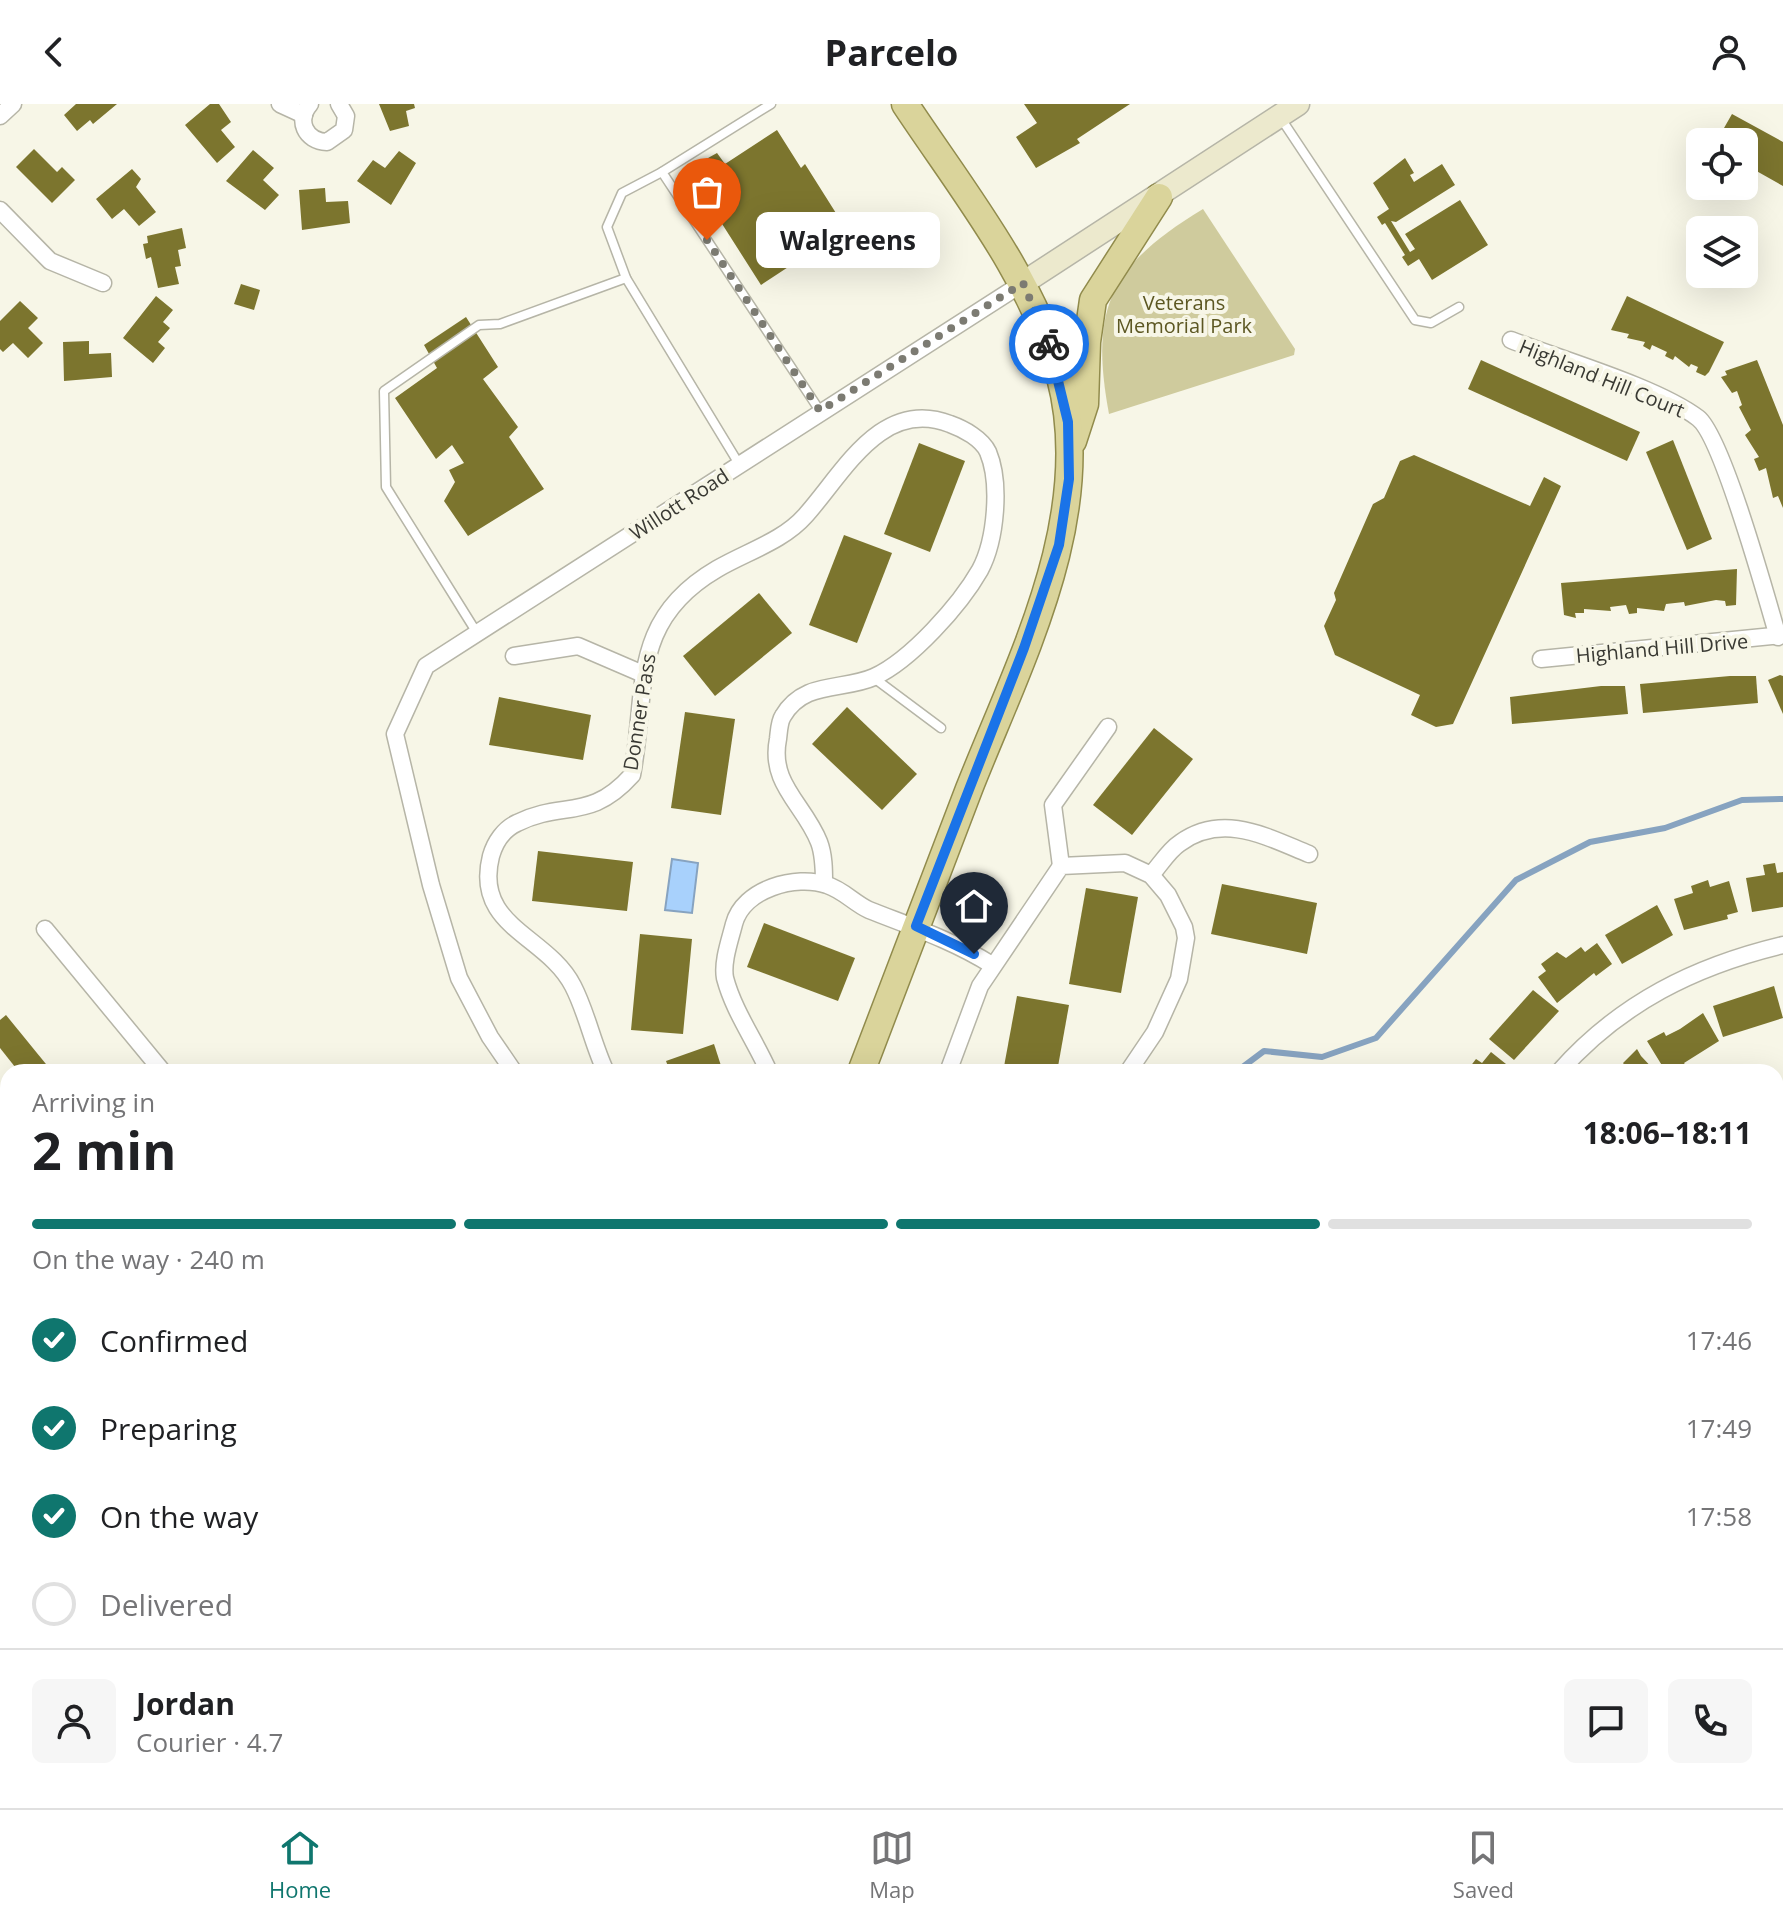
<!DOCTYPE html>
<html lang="en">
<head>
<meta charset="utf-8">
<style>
  :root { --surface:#fff; --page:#f6f6f6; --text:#202124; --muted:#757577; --line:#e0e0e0; --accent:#0f766e }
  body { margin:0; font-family:"Open Sans",sans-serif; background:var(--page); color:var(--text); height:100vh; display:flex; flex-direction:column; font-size:30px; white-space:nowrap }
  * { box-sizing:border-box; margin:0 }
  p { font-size:26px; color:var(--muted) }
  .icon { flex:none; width:44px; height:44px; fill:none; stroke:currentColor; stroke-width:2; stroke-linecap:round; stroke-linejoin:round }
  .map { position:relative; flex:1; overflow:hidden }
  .drawer { position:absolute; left:0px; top:960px; width:1784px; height:744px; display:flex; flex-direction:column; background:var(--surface); border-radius:24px 24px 0 0; box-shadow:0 8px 32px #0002 }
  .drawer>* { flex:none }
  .fabs { position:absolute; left:1686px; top:24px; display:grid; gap:16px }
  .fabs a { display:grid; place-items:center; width:72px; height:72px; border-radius:12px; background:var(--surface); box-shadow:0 8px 32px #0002; font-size:40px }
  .pin { position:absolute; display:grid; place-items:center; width:68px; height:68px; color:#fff; margin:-82px -34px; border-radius:50% 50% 50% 0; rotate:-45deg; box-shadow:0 0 8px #0007 }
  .pin .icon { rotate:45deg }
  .courier { position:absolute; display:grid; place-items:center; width:80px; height:80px; margin:-40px; border:6px solid #1a73e8; border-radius:50%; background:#fff; color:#222; box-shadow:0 2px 10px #0007 }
  .bubble { position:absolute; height:56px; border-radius:12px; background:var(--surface); box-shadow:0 8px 32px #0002; font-size:26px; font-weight:700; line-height:56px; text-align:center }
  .head em { font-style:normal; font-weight:700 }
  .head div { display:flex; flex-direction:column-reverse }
  .head { display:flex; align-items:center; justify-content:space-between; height:136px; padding:0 32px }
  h1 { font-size:52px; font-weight:700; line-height:60px }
  .bar { display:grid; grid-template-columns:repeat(4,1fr); gap:12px 8px; align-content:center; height:96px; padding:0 32px }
  .bar i { height:10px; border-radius:6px; background:var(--line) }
  .bar .selected { background:var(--accent) }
  .bar p { grid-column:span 4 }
  .line { display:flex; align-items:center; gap:20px; padding:0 32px; border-top:2px solid var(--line) }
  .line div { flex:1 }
  .round { display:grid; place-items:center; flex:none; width:84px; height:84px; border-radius:12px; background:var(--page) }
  ol { padding:0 32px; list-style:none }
  li { display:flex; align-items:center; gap:24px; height:88px }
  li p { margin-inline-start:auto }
  li .icon { padding:8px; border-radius:50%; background:var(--accent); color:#fff; stroke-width:4 }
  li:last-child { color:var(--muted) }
  li i { width:44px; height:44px; border:4px solid var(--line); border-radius:50% }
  header { display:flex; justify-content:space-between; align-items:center; height:104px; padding:0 32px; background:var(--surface); font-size:36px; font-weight:700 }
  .menu { display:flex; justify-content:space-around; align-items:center; height:112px; border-top:2px solid var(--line); background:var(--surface); font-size:22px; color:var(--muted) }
  .menu a { display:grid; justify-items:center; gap:4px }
  .menu .selected { color:var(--accent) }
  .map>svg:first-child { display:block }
  .green { fill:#cfcb9d }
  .water { fill:#a8d1fc; stroke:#87a3c0; stroke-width:2 }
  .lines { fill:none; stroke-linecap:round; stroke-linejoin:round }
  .stream { stroke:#87a3c0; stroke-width:6 }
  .building { fill:#7c752e }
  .service-casing { stroke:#b6b5a7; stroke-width:11 }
  .minor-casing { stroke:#b6b5a7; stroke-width:19 }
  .tertiary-casing { stroke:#b6b5a7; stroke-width:23 }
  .secondary-casing { stroke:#b6b5a7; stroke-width:25 }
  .primary-casing { stroke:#918b4c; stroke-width:29 }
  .service { stroke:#fff; stroke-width:8 }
  .minor { stroke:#fff; stroke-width:16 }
  .tertiary { stroke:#fff; stroke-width:20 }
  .secondary { stroke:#ece9cd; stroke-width:22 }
  .primary { stroke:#dad49b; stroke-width:26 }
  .done { stroke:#7c7b72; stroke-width:8; stroke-dasharray:0 14.4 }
  .route { stroke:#1a73e8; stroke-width:10 }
  .labels { text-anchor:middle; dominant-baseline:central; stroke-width:8; stroke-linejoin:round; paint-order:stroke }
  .park-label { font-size:20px; fill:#5c5722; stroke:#f7f6e7 }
  .street-label { font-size:20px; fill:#393933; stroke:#f7f6e7 }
</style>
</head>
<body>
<header><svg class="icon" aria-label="back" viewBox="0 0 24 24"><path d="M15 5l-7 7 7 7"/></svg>Parcelo<svg class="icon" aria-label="person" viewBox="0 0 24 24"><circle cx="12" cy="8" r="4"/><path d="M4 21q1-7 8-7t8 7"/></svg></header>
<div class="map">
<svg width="1783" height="1704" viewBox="0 0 1783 1704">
  <rect width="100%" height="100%" fill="#f7f6e7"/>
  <!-- green -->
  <g class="green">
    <path d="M1203,105L1295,245L1294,251L1109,310C1089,202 1111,161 1203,105Z"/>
    <polygon points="1783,1674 1783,1704 1660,1704 1659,1700 1679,1696 1776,1696 1776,1676"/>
  </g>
  <!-- water -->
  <polygon class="water" points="672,755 698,759 692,809 665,806"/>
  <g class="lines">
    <!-- stream -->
    <polyline class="stream" points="1236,968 1264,947 1322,953 1376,934 1516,776 1590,738 1665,724 1742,696 1783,695"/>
  </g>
  <!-- building -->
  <g class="building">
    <polygon points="76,0 117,0 93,20 90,16 77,27 64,11"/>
    <polygon points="210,0 219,0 231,18 221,26 235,43 217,59 185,21"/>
    <polygon points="379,0 414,0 415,4 406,7 409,22 390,27"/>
    <polygon points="1024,0 1130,0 1077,35 1080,39 1036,64 1016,33 1037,19"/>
    <polygon points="1732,10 1783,38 1783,82 1744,60 1744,38 1716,38"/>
    <polygon points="777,26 801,64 805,60 846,125 761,181 696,79 706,72 699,59 717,49 725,60"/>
    <polygon points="34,45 57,68 62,63 75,76 52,99 16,63"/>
    <polygon points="253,46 274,64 263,76 279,91 265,106 226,77"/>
    <polygon points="399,47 416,59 391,101 357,77 373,56 385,64"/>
    <polygon points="1405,54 1414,69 1410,71 1414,78 1442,60 1455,81 1396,118 1391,117 1410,148 1415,145 1405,130 1460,96 1488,141 1432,176 1419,155 1408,162 1402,153 1405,151 1385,119 1382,121 1377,113 1389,105 1373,79"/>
    <polygon points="132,65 141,75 136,83 156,108 139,122 124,105 112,115 96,95"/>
    <polygon points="325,84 326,98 348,97 350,119 302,126 299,86"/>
    <polygon points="182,124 186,144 178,146 181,162 175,163 179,180 158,184 151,153 146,155 143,140 148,139 147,132"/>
    <polygon points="241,180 260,186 254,206 234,200"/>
    <polygon points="156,192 173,206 163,218 170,224 158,238 165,244 153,259 123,234"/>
    <polygon points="1627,192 1724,238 1709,268 1705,272 1696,268 1698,263 1691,260 1689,263 1675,252 1673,256 1665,252 1667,248 1652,241 1650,246 1643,242 1645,238 1627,234 1629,230 1611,226"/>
    <polygon points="20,197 38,214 28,224 43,239 28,254 13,239 3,248 0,245 0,217"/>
    <polygon points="466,213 498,263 483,275 518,323 509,333 544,385 468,432 444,397 455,378 449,366 464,359 452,341 436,355 395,294 437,264 424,241"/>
    <polygon points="89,237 89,250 111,249 112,273 64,277 63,238"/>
    <polygon points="1481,256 1640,328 1627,357 1468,285"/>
    <polygon points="1757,256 1783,321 1783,404 1778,392 1773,394 1766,364 1759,367 1754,355 1759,353 1745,331 1751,326 1739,303 1742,301 1737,287 1732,289 1721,273 1727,271 1725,267"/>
    <polygon points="1673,336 1712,435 1687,446 1646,348"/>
    <polygon points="919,339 965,357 930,448 884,430"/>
    <polygon points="1414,351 1530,402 1544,373 1561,382 1453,620 1436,623 1411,611 1420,591 1335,551 1324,522 1336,496 1334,489 1373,400 1384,394 1400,357"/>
    <polygon points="844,431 892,449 857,539 809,521"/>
    <polygon points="1737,465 1736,501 1726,502 1725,497 1716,496 1685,502 1684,498 1666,500 1664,507 1637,504 1637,509 1629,510 1626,501 1610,503 1611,507 1584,505 1584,509 1575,509 1576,514 1564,511 1561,479"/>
    <polygon points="759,489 792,529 715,592 683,552"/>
    <polygon points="1780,571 1783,572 1783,610 1768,576"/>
    <polygon points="1730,572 1756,572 1758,599 1643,609 1640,580"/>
    <polygon points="1601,582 1625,582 1628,610 1512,620 1510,593"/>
    <polygon points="499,593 591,611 583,656 489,641"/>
    <polygon points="847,603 917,670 882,706 812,640"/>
    <polygon points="685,608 735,615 721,711 671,704"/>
    <polygon points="1154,624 1193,655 1132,731 1093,701"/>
    <polygon points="538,747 633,758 627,807 532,797"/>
    <polygon points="1775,759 1777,769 1783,768 1783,803 1752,808 1746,774 1765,771 1763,761"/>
    <polygon points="1708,776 1710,783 1729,777 1738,808 1727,811 1728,815 1684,826 1674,795 1693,789 1691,782"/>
    <polygon points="1222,780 1317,799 1307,850 1211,830"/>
    <polygon points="1086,784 1138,793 1121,889 1069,880"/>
    <polygon points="1657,801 1673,831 1622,860 1605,831"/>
    <polygon points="764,819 855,854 838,897 747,863"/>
    <polygon points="640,830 692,835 683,930 631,926"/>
    <polygon points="1597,839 1612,860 1596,872 1594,869 1557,899 1538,873 1546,867 1541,860 1557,848 1566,854 1581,843 1585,848"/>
    <polygon points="1774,882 1783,914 1723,933 1713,902"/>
    <polygon points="1533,886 1559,907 1514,956 1489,935"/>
    <polygon points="1017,892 1069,901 1057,968 1003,968"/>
    <polygon points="1703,909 1719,937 1684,959 1689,966 1666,968 1647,937 1664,928 1666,932 1680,925"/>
    <polygon points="6,911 50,965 46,968 19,968 0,944 0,916"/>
    <polygon points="714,940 723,968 670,968 666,957"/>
    <polygon points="1637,945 1641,952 1656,968 1620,968 1626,963 1623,959"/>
    <polygon points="1491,948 1511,964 1508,968 1466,968 1476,955 1482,959"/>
    <polygon points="1783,1144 1783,1185 1776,1183 1776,1164"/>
    <polygon points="0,1204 8,1205 8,1232 0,1231"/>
    <polygon points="1776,1476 1783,1495 1783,1545 1776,1547"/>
    <polygon points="1783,1583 1783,1616 1776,1618 1776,1584"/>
    <polygon points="385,1696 407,1696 413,1704 380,1704 378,1702"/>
    <polygon points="690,1696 696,1696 703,1704 682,1704"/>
    <polygon points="1230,1696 1255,1696 1259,1704 1234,1704"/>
  </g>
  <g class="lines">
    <defs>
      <g id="service">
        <polyline points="771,0 662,68 820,307"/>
        <polyline points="1280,13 1415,216 1431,219 1459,203"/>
        <polyline points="662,68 622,89 607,123 626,174 739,360"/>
        <polyline points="477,529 386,383 384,287 479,221 500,220 626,174"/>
        <polyline points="874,574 941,624"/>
        <polyline points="1370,1696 1373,1704"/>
        <polyline points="1279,1704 1285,1696"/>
      </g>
      <g id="minor">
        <polyline points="280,0 304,11"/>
        <path d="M310,0C296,16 305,37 327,38L344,26L346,12L339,0"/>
        <polyline points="0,12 13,0"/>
        <polyline points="0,106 50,157 103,179"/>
        <path d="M1511,236C1562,256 1657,283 1698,314C1722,332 1767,495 1778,533"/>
        <polyline points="514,552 578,542 643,570"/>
        <polyline points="1541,555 1783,531"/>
        <polyline points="1061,762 1053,701 1108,623"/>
        <path d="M1151,771C1160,761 1169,746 1180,739C1223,708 1267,733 1309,750"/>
        <polyline points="45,825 163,968"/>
        <polyline points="514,968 490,933 459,874 431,781 395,630 426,562 1023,179"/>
        <path d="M606,968C593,941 587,909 573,882C547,831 473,823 491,752C495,738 504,725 517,719C563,696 590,718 632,671C648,586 628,517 717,465C746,448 783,437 805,412C843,370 881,293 950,320C964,325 982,335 988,348C1001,379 996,436 980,466C960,501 911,556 874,573C843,587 804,576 783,612C779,618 779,628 778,635C769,680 804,700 819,738C824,751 824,766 824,779"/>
        <path d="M769,968C755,936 734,908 725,874C722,858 730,836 734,820C743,785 796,770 827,781C843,786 854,799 869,806C912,823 952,836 992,861"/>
        <polyline points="948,968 980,882 1061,762 1125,759 1151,771 1168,791 1184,823 1186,834 1179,875 1155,928 1128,968"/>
        <path d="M1559,968C1620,899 1695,862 1783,841"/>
        <polyline points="0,1155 8,1156"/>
        <polyline points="1776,1225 1783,1227"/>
        <polyline points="0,1312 8,1322"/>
        <polyline points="314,1696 320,1704"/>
        <polyline points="751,1696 758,1704"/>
      </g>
      <g id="tertiary">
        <polyline points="1776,1662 1783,1660"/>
        <polyline points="1583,1704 1619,1696"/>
      </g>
      <polyline id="secondary" points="1023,179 1298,0"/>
      <g id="primary">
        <polyline points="1073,337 1085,300 1087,238 1093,196 1159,93"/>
        <path d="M861,968C897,874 933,779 969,685C1019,558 1097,413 1060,273C1032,172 962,86 905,0"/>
        <polyline points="1132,1696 1139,1704"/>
      </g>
    </defs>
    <!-- service casing -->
    <use href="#service" class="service-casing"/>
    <!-- minor casing -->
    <use href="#minor" class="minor-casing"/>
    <!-- tertiary casing -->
    <use href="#tertiary" class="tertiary-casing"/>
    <!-- secondary casing -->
    <use href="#secondary" class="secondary-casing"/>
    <!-- primary casing -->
    <use href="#primary" class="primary-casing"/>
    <!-- service -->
    <use href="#service" class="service"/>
    <!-- minor -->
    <use href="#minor" class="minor"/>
    <!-- tertiary -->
    <use href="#tertiary" class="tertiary"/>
    <!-- secondary -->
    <use href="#secondary" class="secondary"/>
    <!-- primary -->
    <use href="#primary" class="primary"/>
  </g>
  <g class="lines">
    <!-- done -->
    <polyline class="done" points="707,136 820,307 1023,179 1049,240"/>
    <!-- route -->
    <polyline class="route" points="974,850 916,822 1024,544 1059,441 1069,375 1068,318 1049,240"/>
  </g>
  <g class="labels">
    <!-- park labels -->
    <g class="park-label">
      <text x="1184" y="198">Veterans<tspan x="1184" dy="23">Memorial Park</tspan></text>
    </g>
    <!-- street labels -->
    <g class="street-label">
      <text transform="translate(1602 274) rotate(22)">Highland Hill Court</text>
      <text transform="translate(679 400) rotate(-33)">Willott Road</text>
      <text transform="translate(1662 544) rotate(-5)">Highland Hill Drive</text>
      <text transform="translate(639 608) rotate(-81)">Donner Pass</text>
    </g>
  </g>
</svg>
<div class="fabs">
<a><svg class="icon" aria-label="locate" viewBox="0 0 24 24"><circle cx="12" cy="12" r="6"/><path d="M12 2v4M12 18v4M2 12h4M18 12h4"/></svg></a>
<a><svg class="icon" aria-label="layers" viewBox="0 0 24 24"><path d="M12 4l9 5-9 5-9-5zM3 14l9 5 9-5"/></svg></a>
</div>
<div class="pin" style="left:707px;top:136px;background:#ea580c"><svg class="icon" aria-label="bag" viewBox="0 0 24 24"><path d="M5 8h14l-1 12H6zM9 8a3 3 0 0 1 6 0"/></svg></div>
<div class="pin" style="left:974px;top:850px;background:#1f2937"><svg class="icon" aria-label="home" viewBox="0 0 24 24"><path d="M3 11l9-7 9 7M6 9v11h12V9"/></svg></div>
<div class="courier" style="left:1049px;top:240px"><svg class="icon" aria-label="bike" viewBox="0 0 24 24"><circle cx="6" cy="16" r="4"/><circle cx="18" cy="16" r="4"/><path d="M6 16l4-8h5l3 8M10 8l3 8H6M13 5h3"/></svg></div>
<div class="bubble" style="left:756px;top:108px;width:184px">Walgreens</div>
<section class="drawer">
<div class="head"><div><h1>2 min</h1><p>Arriving in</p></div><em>18:06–18:11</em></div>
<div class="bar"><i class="selected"></i><i class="selected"></i><i class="selected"></i><i></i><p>On the way · 240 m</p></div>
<ol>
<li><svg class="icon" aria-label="check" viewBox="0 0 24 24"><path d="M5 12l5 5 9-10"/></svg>Confirmed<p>17:46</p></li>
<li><svg class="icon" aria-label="check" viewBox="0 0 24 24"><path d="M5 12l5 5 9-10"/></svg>Preparing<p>17:49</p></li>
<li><svg class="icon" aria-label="check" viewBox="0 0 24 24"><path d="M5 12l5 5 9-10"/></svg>On the way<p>17:58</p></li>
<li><i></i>Delivered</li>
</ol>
<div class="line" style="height:144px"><a class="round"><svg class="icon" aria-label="person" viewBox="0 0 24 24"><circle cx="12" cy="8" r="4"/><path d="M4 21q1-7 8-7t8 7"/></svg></a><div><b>Jordan</b><p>Courier · 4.7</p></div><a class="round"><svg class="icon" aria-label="chat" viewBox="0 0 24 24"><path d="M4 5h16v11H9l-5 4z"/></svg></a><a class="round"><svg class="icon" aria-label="phone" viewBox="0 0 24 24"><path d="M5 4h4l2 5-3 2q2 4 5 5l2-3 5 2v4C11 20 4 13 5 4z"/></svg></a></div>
</section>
</div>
<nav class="menu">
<a class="selected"><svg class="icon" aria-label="home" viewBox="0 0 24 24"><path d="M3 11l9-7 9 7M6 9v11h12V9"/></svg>Home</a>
<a><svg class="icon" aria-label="map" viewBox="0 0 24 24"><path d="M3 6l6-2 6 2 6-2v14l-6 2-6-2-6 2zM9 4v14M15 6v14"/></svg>Map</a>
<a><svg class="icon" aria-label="saved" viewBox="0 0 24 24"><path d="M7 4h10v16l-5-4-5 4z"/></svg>Saved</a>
</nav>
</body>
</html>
